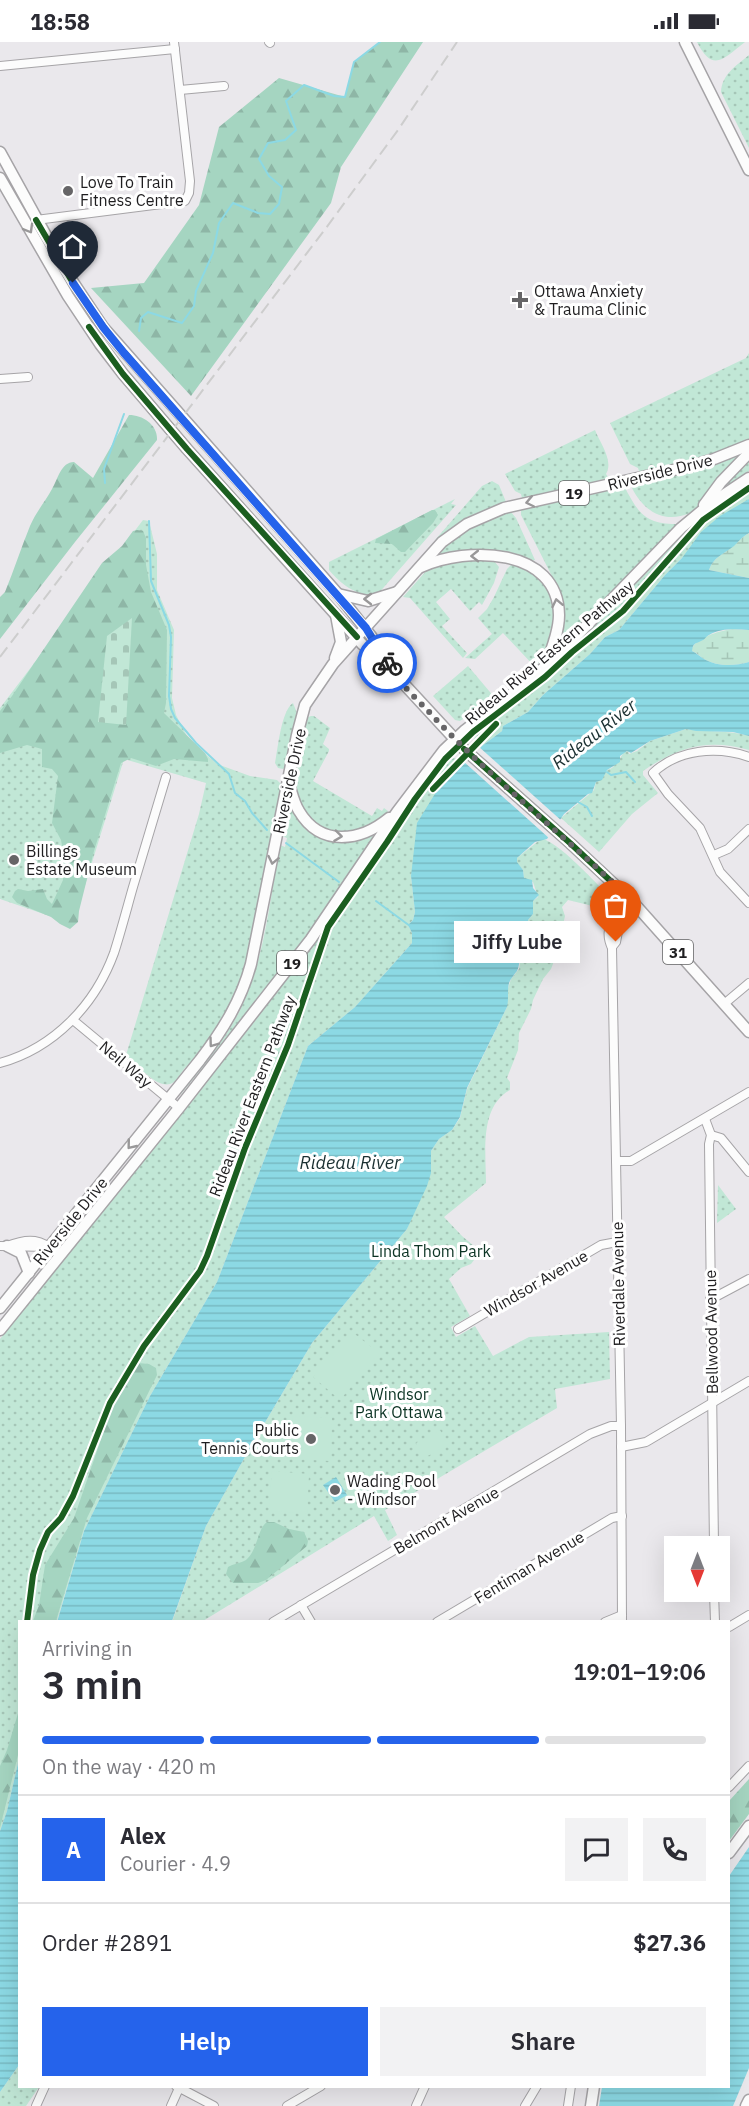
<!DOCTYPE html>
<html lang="en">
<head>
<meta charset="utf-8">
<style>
  :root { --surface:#fff; --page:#f2f2f3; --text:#2b2b33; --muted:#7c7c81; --line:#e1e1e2; --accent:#2563eb }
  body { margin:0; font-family:"IBM Plex Sans",sans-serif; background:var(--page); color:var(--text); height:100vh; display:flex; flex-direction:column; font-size:22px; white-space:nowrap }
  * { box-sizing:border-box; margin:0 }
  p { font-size:20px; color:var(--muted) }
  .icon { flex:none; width:33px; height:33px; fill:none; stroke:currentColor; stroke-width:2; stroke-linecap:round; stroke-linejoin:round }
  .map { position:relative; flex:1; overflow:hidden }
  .panel { position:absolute; left:18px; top:1578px; width:712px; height:468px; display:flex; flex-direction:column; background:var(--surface); border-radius:0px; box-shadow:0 6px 24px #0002 }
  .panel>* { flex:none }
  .needle { width:39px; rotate:180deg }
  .buttons { position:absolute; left:664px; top:1494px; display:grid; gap:12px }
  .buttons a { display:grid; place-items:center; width:66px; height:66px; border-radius:0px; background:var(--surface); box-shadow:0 6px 24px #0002; font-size:30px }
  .pin { position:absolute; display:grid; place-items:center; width:51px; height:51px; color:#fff; margin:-62px -26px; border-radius:50% 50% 50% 0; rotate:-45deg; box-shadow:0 0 6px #0007 }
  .pin .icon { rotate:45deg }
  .courier { position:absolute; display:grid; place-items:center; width:60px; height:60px; margin:-30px; border:4px solid #2563eb; border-radius:50%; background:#fff; color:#222; box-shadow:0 2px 8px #0007 }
  .bubble { position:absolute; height:42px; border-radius:0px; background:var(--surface); box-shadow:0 6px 24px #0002; font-size:20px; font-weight:600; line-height:42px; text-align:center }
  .head em { font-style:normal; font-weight:600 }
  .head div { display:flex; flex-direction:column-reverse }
  .head { display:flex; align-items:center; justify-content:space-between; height:102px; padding:0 24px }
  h1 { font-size:39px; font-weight:600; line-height:45px }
  .bar { display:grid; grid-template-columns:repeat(4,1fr); gap:9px 6px; align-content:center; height:72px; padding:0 24px }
  .bar i { height:8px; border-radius:4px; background:var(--line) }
  .bar .current { background:var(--accent) }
  .bar p { grid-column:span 4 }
  .line { display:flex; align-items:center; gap:15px; padding:0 24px; border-top:2px solid var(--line) }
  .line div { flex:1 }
  .round { display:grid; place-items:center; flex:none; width:63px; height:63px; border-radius:0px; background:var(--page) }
  .action { display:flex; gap:12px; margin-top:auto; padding:12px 24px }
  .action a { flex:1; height:69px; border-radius:0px; background:var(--accent); color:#fff; font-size:24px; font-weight:600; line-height:69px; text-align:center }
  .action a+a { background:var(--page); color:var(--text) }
  .status { display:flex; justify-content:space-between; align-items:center; height:42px; padding:0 30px; background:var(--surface); direction:ltr }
  .status svg { height:16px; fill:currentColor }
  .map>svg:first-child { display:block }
  .green { fill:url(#green-dots) }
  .forest { fill:url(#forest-firs) }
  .wetland { fill:url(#wetland-marsh) }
  .cemetery { fill:url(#cemetery-stones) }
  .pitch { fill:#c1e7d6 }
  .water { fill:url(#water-rules) }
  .pier { fill:#eae8ec }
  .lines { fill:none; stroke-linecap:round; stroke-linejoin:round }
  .stream { stroke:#8cd9e4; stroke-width:2 }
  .minor-casing { stroke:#a6a4a7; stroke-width:10 }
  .major-casing { stroke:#a6a4a7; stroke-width:13 }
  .minor { stroke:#fcfcfc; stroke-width:8 }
  .major { stroke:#fcfcfc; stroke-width:10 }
  .rail { stroke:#cdcdcd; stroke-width:2; stroke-dasharray:12 6; stroke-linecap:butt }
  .cycleway-casing { stroke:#fff; stroke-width:10 }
  .cycleway { stroke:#1b5e20; stroke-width:6 }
  .oneway { stroke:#999899 }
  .done { stroke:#666567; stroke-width:6; stroke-dasharray:0 10.8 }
  .route { stroke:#2563eb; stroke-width:8 }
  .poi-dot { fill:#666567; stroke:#fff; stroke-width:2 }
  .labels { text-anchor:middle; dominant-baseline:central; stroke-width:6; stroke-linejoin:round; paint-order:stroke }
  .shield { fill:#fff; stroke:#626263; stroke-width:1.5 }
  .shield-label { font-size:15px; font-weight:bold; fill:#1f1e20 }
  .poi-label { font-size:16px; fill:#1f1e20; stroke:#fff; text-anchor:start }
  .street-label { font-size:16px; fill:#1f1e20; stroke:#fff }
  .park-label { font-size:16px; fill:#0b3323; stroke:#fff }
  .water-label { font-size:18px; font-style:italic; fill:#1a2f31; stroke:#fff }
</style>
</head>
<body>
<div class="status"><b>18:58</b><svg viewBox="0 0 49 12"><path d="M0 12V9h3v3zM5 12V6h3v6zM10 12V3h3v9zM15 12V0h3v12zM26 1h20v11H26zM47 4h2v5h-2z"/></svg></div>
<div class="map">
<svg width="749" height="2064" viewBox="0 0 749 2064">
  <defs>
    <pattern id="green-dots" width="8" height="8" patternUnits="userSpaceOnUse" patternTransform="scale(1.5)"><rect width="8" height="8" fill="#c1e7d6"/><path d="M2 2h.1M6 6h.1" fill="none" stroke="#a5c6b7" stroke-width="1.8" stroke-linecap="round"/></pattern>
    <pattern id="forest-firs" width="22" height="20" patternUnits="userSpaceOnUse" patternTransform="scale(1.5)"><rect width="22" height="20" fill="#a5d5c1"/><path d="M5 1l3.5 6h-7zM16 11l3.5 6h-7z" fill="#8eb6a6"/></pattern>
    <pattern id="wetland-marsh" width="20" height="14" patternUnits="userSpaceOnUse" patternTransform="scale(1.5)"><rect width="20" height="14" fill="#c1e7d6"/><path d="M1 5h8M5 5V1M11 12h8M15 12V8" fill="none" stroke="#a5c6b7"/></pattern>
    <pattern id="cemetery-stones" width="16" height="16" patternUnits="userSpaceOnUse" patternTransform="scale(1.5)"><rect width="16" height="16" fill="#c1e7d6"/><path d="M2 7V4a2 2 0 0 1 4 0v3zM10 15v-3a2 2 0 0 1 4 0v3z" fill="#a5c6b7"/></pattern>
    <pattern id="water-rules" width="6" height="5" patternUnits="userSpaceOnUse" patternTransform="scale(1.5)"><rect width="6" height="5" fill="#8cd9e4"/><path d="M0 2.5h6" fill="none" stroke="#78bac3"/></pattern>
  </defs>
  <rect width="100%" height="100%" fill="#eae8ec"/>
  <!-- green -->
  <g class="green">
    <path d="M697,0H745C724,16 713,32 697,0Z"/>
    <path d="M749,13V106L721,50C722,32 736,24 749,13Z"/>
    <polygon points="749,311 749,397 721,410 646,429 639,429 638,426 630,422 610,381 746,316"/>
    <path d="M595,388C600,401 614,419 606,432L608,435L603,439L527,456H522L521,452L515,449L505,432Z"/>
    <path d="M749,408V429L690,471C665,482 644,470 632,446L634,441L722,419Z"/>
    <polygon points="492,439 499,443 506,460 467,475 435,498 482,444"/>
    <polygon points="749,442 749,457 682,516 665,533 619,588 605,595 590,612 543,653 528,670 503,684 502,689 481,705 474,698 475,694 486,684 509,668 564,621 584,598 582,596 700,476"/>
    <path d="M624,444C638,470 644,482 676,482L677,484L559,604L558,603L564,569L562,554L521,473V468Z"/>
    <path d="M455,457L451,462L456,463L377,553C356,554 342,543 329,528V520Z"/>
    <path d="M511,470L516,476L535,518L532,519C516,509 457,511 437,514C456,490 481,477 511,470Z"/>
    <path d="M143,478L149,479L157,512V548L174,588L172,656L176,673L189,698L217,722L250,734L277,738L282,743C275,776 269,809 263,842C251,907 238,979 187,1024C179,1031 177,1045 163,1042C154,1041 135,1022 126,1015V1013L199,772L206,741L124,717L73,882L0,857V666Z"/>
    <polygon points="479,517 494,519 499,525 494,541 482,563 479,560 470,569 451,547 436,560 450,577 442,584 467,611 463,616 410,556 403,555 427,528 435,523"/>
    <path d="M516,522C523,525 532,529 537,534C561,556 559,604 535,625L503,591L475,617L465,616L492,592L478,576L487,567L494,555L507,527L511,523Z"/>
    <polygon points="468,624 495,656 460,679 455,678 433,654"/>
    <path d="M293,661L297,671L286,724L283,727L278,726L275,721C278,706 281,669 293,661Z"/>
    <polygon points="311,674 314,674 330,686 323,702 329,707 329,709 313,739 372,774 377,766 382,769 384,766 388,769 378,782 343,793 319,785 304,771 294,742 299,702 306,676"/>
    <path d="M686,687C707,690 728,688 749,694V708C708,696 678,705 643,729V733L658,751L632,772L599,810L561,776L594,748L596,740L603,734L607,728L612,726L619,718L624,710L628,709L629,712L637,709L650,699Z"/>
    <polygon points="456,716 464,722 441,742 411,834 415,870 413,878 408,883 412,891 412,901 355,965 308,1004 217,1240 150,1354 84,1489 57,1579 20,1580 19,1717 7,1769 0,1789 0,1297 255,979 445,721 448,717"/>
    <path d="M289,766L317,792L382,787L280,931L181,1052L180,1051C203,1024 227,996 242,964C265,915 270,856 280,803L285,805L287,796L282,794Z"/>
    <path d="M541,797C556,797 597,842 609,854L611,862L609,868L568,858L562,865L565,874L556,914L551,927L543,937L533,958L531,967L519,991L518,1008L507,1036L510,1040V1048C479,1065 486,1111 486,1141L444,1175L462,1194L474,1204L477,1214L471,1222L461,1226L449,1237L470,1274L451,1285L456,1295L475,1284L493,1314L529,1295L609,1290L610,1337L555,1347L557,1366L385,1468L397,1493L388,1499L374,1474L203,1579L172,1580L206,1484L254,1399L312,1301L407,1187L431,1123V1109L439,1097L452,1088L460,1076L467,1047L507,965L506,953L511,937L519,927L522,909L531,891L528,878L533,872V859L538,855L533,840L524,837L523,828L516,820L517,816Z"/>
    <polygon points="718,1143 736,1167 717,1181"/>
    <polygon points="19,2023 20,2044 39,2045 26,2064 0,2064 0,2050"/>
  </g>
  <!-- forest -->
  <g class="forest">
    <polygon points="380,0 423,0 341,125 331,161 191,354 91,246 144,241 199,163 219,85 279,36 345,55 354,20"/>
    <path d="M129,373C143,373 158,383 157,398L75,500L0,597V555L5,550C14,528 21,506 30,484C36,470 45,460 52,447C58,437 61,420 74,420L93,436Z"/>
    <polygon points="432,468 435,468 438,473 433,481 405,510 401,510 392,502 375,501 376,497"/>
    <polygon points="137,488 143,489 146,496 146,523 151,550 167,588 166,661 164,671 205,711 208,717 208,720 174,717 156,724 131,716 121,721 94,809 79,869 78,880 70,887 60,882 51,875 17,861 12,855 15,849 18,847 28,849 43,847 47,857 52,862 63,838 63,809 61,798 52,781 58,734 52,727 42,725 42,707 27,703 0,711 0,669 12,654 102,521 122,504 133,489"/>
    <polygon points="138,1321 149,1322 156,1326 157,1333 87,1476 56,1579 33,1579 39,1563 45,1523 74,1476 110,1371 126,1338"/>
    <path d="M267,1480H274L289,1487L304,1490L308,1499L307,1504L266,1538L258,1541H233L226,1532L228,1525C233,1522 241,1521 246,1518C258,1508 257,1487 267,1480Z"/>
    <polygon points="19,1668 19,1709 0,1786 0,1724 7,1708"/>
    <polygon points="749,1737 749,1772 729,1799 729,1759"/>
  </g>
  <!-- wetland -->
  <g class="wetland">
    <path d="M749,491V536L709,528C713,515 724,512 733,504C739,499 742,495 749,491Z"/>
    <path d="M732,587L749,588V620C735,624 718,625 704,617C699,614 698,611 691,609C694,596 719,589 732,587Z"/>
  </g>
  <!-- cemetery -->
  <polygon class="cemetery" points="132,576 126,683 98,680 107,594"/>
  <!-- pitch -->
  <g class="pitch">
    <polygon points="351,1289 379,1311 340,1358 313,1335"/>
    <polygon points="293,1374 332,1376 330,1419 291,1417"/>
    <polygon points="440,1388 448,1403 424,1416 416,1401"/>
    <polygon points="272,1429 309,1432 307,1472 269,1469"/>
  </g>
  <!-- water -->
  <g class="water">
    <path d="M749,457V491C742,495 739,499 734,504C724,512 713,515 709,528L749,536V588C736,587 720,586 709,593C704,596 706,597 701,599C695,602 693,601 692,609C697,611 699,614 704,617C718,625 735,624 749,620V694L733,690L696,689L686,687L650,699L631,711L627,709L620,714V720L607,728L602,738L596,740L592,751L588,752L564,772L547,797L535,800L517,816V820L523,828L524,836L532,838L533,846L539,853L533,859V872L528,878C531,893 530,898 522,910C519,915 520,923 517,929C514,933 511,936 509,941C507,950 509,956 507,965L467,1046L460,1075L452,1088L439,1097L431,1109V1131L427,1144L407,1187L312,1301L254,1399L206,1484L172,1579L57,1580L84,1489L150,1354L217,1240L308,1004L355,965L412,901V891L408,883L413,878L415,870L411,834L417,781L441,742L482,704L502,689L503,684L528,670L543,653L590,612L605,595L619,588L665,533L682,516L701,490L720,474Z"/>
    <polygon points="336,1435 347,1453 335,1460 323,1443"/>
    <polygon points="19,1717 19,2023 0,2050 0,1789 7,1769"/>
    <polygon points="749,1805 749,2026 733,2064 599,2064 602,2045 729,2044 729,1834"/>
  </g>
  <!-- pier -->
  <polygon class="pier" points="478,704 563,780 550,797 463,719"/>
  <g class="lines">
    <!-- stream -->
    <g class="stream">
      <polyline points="139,289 141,276 148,270 182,281 194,264 196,249 213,211 219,181 233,161 258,171 270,172 279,162 282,145 269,134 259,117 268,101 285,98 296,88 286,59 304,43 334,54 345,55 354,20 380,0"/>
      <polyline points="105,441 104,427 124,372"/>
      <polyline points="149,479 151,539 169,583 171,595 169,654 171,667 175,676 196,701 229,732 235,751 245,759 252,771 267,788"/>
      <polyline points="607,730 611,733 626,730 635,740"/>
      <polyline points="578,760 587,765 592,774"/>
      <polyline points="286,801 339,840"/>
      <polyline points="376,859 410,884"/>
    </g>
    <defs>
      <g id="minor">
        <polyline points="269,0 270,1"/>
        <polyline points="0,24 175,7"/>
        <polyline points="180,48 224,44"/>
        <polyline points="36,178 185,159 189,151 190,139 174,0"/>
        <polyline points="0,337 28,335"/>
        <path d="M749,715C717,704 678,707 653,731L668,752L700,786L720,830L749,861"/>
        <polyline points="714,813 728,807 749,787"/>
        <polyline points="612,905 616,900 620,879 632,859"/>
        <polyline points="724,962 749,941"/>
        <polyline points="73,978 179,1066"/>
        <path d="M0,1021C54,1006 95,963 114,911C121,889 127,866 133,845C144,808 155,771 166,735"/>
        <polyline points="705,1077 711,1093 709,1102 714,1504"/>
        <polyline points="711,1093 721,1096 749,1130"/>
        <polyline points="616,1119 631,1119 749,1050"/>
        <polyline points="0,1204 49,1205"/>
        <path d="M7,1204C30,1195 40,1197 60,1212"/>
        <polyline points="710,1255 717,1254 749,1237"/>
        <polyline points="458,1287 601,1203 617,1200"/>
        <polyline points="621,1405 646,1400 749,1339"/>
        <polyline points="714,1550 715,1580"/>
        <polyline points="301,1563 311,1580"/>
        <polyline points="273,1580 590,1392 611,1384 621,1384"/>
        <polyline points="437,1580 612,1476 622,1474"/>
        <polyline points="605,1580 622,1573"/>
        <path d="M622,1580L621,1384L612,906C603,887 613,867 632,859"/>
        <polyline points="729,1585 749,1573"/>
        <polyline points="729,1745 749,1724"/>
        <polyline points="176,2044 214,2064"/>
        <polyline points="36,2064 45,2044"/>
        <polyline points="171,2064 180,2044"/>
        <polyline points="287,2064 321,2044"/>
        <polyline points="416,2064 425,2044"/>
        <polyline points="525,2064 537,2044"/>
        <polyline points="568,2064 571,2044"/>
      </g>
      <g id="major">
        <polyline points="685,0 749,128"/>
        <polyline points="0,110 65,228 103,285 338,552 371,594 385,617"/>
        <polyline points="0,136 68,254 100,302 123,332 187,407 362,602 391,628 464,707 570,801 632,859 749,990"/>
        <polyline points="704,463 721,440 749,411"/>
        <path d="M421,525C467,504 558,505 559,573C559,589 552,607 546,622"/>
        <polyline points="338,552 368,559 397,550"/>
        <polyline points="335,616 341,600 336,573"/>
        <path d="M289,742C292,751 294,761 299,769C321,806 361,799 389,776"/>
        <polyline points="7,1204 21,1211 29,1231"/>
        <path d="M0,1266L200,1018C223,988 241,959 251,922L297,693L305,663L333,622L442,500L467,482L504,466L691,424L714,417L749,403"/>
        <polyline points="0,1288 179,1066 311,897 397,770 444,708 464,689 528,640 561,610 681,486 710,462 749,436"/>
        <polyline points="729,1811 749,1784"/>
        <polyline points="591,2064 594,2044"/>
        <polyline points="746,2064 749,2058"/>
      </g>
    </defs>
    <!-- minor casing -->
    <use href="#minor" class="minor-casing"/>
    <!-- major casing -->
    <use href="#major" class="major-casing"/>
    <!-- minor -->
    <use href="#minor" class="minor"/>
    <!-- major -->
    <use href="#major" class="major"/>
    <!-- rail -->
    <polyline class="rail" points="0,615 326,186 398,88 457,0"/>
    <defs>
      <g id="cycleway">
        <polyline points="36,178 73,241 110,294 366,586"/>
        <polyline points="89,285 123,332 187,407 357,595"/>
        <polyline points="464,707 570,801 632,859"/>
        <polyline points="433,747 496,682"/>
        <polyline points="27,1580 33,1533 40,1508 48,1490 61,1476 73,1454 110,1361 144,1304 200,1229 207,1214 245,1106 288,1003 328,885 387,800 415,757 445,717 473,690 545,635 572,610 623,569 703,478 749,446"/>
      </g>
    </defs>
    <!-- cycleway casing -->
    <use href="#cycleway" class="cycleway-casing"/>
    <!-- cycleway -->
    <use href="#cycleway" class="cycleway"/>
  </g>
  <!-- one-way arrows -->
  <defs><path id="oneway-chevron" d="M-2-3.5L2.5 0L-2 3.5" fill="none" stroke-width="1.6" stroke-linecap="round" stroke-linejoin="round" transform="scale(1.5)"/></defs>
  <g class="oneway">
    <use href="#oneway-chevron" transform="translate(29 187) rotate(60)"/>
    <use href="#oneway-chevron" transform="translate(530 460) rotate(168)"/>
    <use href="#oneway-chevron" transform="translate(475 514) rotate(179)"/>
    <use href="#oneway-chevron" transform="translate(368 557) rotate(180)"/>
    <use href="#oneway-chevron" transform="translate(557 561) rotate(-102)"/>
    <use href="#oneway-chevron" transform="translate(338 794) rotate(7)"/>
    <use href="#oneway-chevron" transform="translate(273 818) rotate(102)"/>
    <use href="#oneway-chevron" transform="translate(213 1001) rotate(126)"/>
    <use href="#oneway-chevron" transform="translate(131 1103) rotate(129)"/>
  </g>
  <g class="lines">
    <!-- done -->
    <path class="done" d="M387,621C398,640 416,656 431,672C493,739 567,795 632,859L620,879L616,900"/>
    <!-- route -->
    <polyline class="route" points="73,241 103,285 124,311 366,586 387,621"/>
  </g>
  <!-- markers -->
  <g class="poi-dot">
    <circle cx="68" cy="149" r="6"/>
    <path d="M517 249h6v6h6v6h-6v6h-6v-6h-6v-6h6z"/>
    <circle cx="14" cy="818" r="6"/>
    <circle cx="311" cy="1397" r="6"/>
    <circle cx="335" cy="1448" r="6"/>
  </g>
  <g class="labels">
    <!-- shield labels -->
    <g class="shield">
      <rect x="559" y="439" width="30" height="24" rx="4.5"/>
      <rect x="663" y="898" width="30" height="24" rx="4.5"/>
      <rect x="277" y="909" width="30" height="24" rx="4.5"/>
    </g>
    <g class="shield-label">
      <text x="574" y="451">19</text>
      <text x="678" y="910">31</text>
      <text x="292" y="921">19</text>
    </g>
    <!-- poi labels -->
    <g class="poi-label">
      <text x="80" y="140">Love To Train<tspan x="80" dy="18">Fitness Centre</tspan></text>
      <text x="534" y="249">Ottawa Anxiety<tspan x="534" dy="18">&amp; Trauma Clinic</tspan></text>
      <text x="26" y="809">Billings<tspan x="26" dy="18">Estate Museum</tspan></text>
      <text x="299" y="1388" text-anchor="end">Public<tspan x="299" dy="18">Tennis Courts</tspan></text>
      <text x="347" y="1439">Wading Pool<tspan x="347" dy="18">- Windsor</tspan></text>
    </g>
    <!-- street labels -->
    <g class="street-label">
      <text transform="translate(660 430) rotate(-14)">Riverside Drive</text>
      <text transform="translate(549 610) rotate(-40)">Rideau River Eastern Pathway</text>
      <text transform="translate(289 739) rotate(-78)">Riverside Drive</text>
      <text transform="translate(126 1022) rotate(40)">Neil Way</text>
      <text transform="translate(252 1054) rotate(-69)">Rideau River Eastern Pathway</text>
      <text transform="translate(70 1179) rotate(-51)">Riverside Drive</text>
      <text transform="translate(536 1241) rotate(-30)">Windsor Avenue</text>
      <text transform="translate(618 1242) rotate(-91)">Riverdale Avenue</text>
      <text transform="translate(711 1290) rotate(-91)">Bellwood Avenue</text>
      <text transform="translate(446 1478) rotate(-30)">Belmont Avenue</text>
      <text transform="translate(529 1525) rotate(-31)">Fentiman Avenue</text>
    </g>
    <!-- park labels -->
    <g class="park-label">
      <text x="431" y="1209">Linda Thom Park</text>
      <text x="399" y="1352">Windsor<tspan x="399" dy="18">Park Ottawa</tspan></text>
    </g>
    <!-- water labels -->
    <g class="water-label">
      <text transform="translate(594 692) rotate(-38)">Rideau River</text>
      <text x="350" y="1120">Rideau River</text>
    </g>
  </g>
</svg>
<div class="buttons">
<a><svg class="needle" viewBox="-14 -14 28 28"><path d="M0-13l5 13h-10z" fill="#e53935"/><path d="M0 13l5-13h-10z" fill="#7c7c81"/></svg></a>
</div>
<div class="pin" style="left:616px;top:900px;background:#ea580c"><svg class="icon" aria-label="bag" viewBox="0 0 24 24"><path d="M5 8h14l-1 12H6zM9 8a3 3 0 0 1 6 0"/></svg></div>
<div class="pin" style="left:73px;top:241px;background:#1f2937"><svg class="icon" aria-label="home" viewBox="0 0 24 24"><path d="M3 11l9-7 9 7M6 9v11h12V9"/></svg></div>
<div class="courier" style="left:387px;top:621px"><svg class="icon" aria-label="bike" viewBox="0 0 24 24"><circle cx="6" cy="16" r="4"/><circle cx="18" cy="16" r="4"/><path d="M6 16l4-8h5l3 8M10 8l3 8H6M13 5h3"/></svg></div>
<div class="bubble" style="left:454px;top:879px;width:126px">Jiffy Lube</div>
<section class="panel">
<div class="head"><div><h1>3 min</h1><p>Arriving in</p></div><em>19:01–19:06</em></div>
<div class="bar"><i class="current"></i><i class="current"></i><i class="current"></i><i></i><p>On the way · 420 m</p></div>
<div class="line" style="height:108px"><b class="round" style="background:var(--accent);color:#fff">A</b><div><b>Alex</b><p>Courier · 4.9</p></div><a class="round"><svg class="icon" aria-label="chat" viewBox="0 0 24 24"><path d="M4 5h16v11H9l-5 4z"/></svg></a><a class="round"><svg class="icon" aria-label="phone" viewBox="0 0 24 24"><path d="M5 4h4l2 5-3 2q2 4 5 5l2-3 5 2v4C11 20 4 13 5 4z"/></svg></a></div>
<div class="line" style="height:78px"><div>Order #2891</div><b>$27.36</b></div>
<div class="action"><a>Help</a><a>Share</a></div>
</section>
</div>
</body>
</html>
